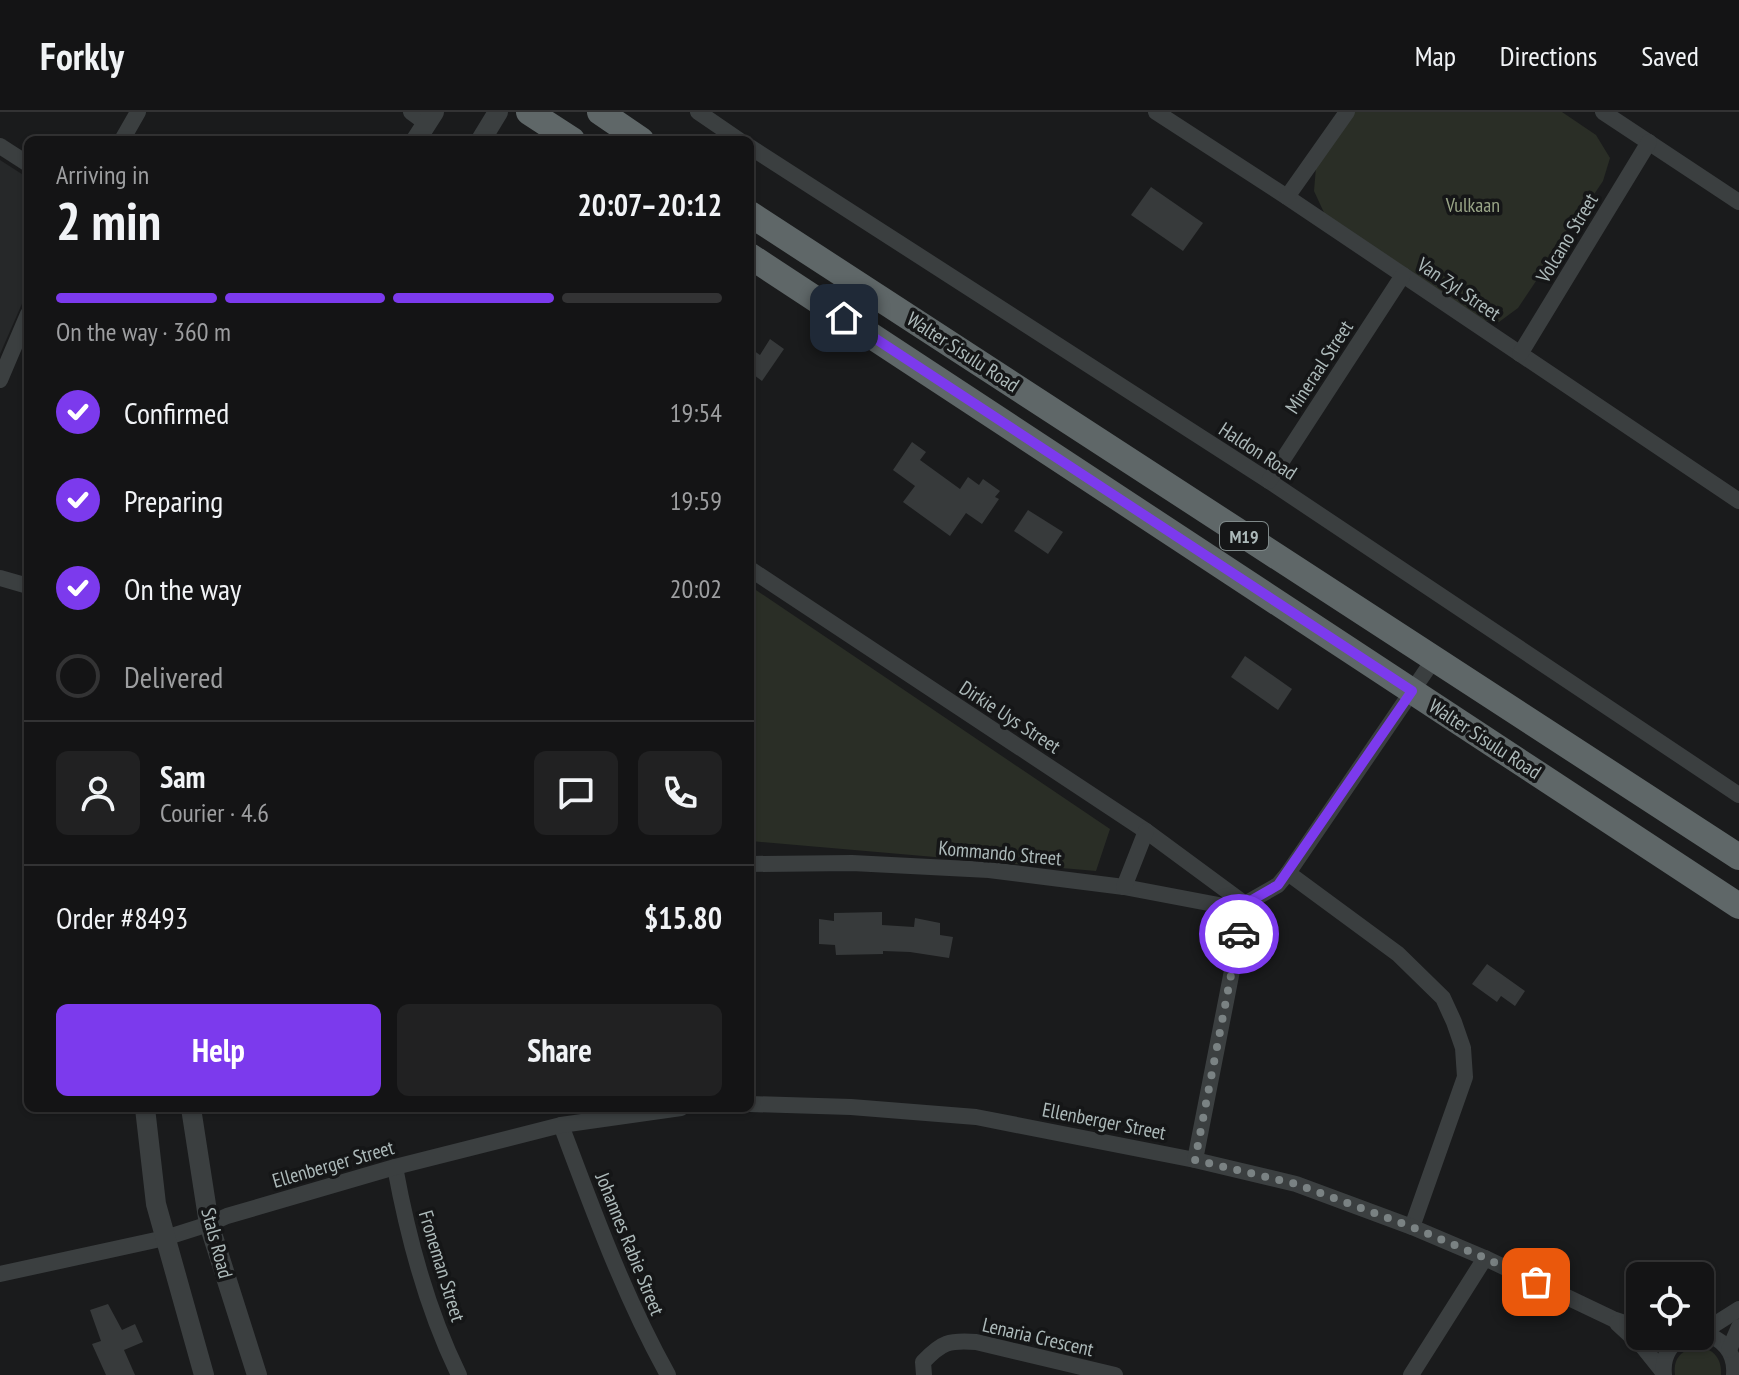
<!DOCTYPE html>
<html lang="en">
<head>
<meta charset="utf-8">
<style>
  :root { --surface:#141415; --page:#212122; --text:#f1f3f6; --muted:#9d9ea0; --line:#333334; --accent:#7c3aed }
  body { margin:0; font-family:"PT Sans Narrow",sans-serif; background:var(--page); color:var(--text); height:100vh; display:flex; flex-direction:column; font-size:30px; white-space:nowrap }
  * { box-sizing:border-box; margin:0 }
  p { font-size:26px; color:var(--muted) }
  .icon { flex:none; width:44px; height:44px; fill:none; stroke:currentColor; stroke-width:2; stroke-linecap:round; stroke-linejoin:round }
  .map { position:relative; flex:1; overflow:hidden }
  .drawer { position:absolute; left:24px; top:24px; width:730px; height:976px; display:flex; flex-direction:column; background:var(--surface); border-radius:12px; box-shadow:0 2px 6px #0004,0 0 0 2px var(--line) }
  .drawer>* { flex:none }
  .fabs { position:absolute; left:1626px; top:1150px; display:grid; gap:16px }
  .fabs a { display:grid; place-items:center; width:88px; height:88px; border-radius:12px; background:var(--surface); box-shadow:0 2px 6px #0004,0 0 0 2px var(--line); font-size:40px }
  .pin { position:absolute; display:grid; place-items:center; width:68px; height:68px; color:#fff; margin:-34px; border-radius:16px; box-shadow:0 4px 12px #0006 }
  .courier { position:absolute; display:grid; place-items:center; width:80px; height:80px; margin:-40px; border:6px solid #7c3aed; border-radius:50%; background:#fff; color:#222; box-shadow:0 2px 10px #0007 }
  .head em { font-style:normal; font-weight:800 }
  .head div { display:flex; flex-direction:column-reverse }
  .head { display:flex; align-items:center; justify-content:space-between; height:136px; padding:0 32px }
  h1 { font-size:52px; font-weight:800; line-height:60px }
  .bar { display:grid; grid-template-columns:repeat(4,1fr); gap:12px 8px; align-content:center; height:96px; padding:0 32px }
  .bar i { height:10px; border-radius:6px; background:var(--line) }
  .bar .selected { background:var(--accent) }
  .bar p { grid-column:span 4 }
  .line { display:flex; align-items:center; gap:20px; padding:0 32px; border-top:2px solid var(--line) }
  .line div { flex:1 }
  .round { display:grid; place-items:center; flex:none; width:84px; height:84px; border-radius:12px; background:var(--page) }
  ol { padding:0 32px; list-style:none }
  li { display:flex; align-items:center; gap:24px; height:88px }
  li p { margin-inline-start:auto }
  li .icon { padding:8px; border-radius:50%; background:var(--accent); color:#fff; stroke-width:4 }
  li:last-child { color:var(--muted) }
  li i { width:44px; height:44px; border:4px solid var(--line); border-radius:50% }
  .cta { display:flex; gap:16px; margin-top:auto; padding:16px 32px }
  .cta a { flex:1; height:92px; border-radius:12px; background:var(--accent); color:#fff; font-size:32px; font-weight:800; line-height:92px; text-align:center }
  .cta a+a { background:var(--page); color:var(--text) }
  header { display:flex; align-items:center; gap:48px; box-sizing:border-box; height:112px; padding:0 40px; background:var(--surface); border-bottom:2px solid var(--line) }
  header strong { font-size:38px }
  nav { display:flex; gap:44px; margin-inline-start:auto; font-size:28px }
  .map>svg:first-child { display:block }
  .built { fill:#262829 }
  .green { fill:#2a2e26 }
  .building { fill:#373a3b }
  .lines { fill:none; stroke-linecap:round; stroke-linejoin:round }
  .minor { stroke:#3b3f40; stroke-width:16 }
  .tertiary { stroke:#3b3f40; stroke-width:20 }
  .trunk { stroke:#5f6768; stroke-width:26 }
  .done { stroke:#7a8283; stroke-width:8; stroke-dasharray:0 14.4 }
  .route { stroke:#7c3aed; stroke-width:10 }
  .labels { text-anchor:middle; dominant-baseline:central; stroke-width:7; stroke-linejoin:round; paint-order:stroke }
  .shield { fill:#151617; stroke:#7f8989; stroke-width:2 }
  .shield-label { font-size:18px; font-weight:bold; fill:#adbaba }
  .park-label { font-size:20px; fill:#98a486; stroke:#151617 }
  .street-label { font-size:20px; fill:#adbaba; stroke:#151617 }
</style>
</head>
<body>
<header>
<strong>Forkly</strong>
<nav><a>Map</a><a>Directions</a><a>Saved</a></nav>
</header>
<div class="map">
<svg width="1739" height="1263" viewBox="0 0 1739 1263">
  <rect width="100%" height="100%" fill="#1a1b1c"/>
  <!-- built -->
  <polygon class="built" points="0,48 28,66 28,178 0,242"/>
  <!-- green -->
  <g class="green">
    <polygon points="1351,0 1562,0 1596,23 1610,46 1603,69 1518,196 1499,210 1476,208 1326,105 1314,79 1316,55"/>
    <polygon points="750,474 1110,717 1096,759 750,729"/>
    <path d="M1694,1235C1712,1235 1722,1245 1721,1263H1675C1673,1247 1680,1240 1694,1235Z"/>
  </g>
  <!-- building -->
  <g class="building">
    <polygon points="1151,75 1203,111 1183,139 1131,103"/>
    <polygon points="770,227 784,237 762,269 750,260 750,236 760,243"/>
    <polygon points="912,330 926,340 920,348 960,377 968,365 979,373 983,367 1000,379 995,385 999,387 982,412 966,401 950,424 903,390 915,374 893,358"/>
    <polygon points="1028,398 1063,420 1048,442 1014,419"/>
    <polygon points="1245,544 1292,577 1278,598 1231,565"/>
    <polygon points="882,800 882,813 914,815 915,806 940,811 940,823 953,825 949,846 910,840 883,839 883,842 836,843 835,833 819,832 819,807 834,809 834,801"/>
    <polygon points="1487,852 1525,879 1515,894 1501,884 1497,890 1472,872"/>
    <polygon points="108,1192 122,1218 135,1212 143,1230 124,1238 135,1263 106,1263 92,1232 101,1229 90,1198"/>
  </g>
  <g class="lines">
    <!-- minor -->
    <g class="minor">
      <polyline points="411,0 426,11"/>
      <polyline points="698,0 739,28"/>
      <polyline points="1156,0 1287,85 1739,389"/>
      <polyline points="1603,0 1739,90"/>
      <polyline points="122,28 138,0"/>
      <polyline points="0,34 28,52"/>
      <polyline points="750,35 1269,369 1739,683"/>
      <polyline points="1287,85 1347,0"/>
      <polyline points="1520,242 1649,30"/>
      <polyline points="0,268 28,202"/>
      <polyline points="1269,369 1403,163"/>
      <polyline points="750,457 1146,719 1245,792"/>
      <polyline points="0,466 28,474"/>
      <polyline points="750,752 852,751 989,758 1124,775 1224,794 1245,792 1278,773 1288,761 1434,547"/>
      <polyline points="1288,761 1398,842 1443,886 1454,910 1463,936 1465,965 1412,1115"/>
      <polyline points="1124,775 1146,719"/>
      <polyline points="750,992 851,995 976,1005 1195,1048 1296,1072 1412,1115 1485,1146 1613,1207 1640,1216"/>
      <path d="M561,1013C593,1098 624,1184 668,1263"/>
      <polyline points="1195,1048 1245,792"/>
      <path d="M395,1055C408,1126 427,1198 459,1263"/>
      <polyline points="0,1162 165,1126 209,1112 227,1104 395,1055 561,1013 681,996"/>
      <polyline points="1617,1211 1643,1235 1663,1260"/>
      <path d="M1700,1221C1722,1225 1736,1240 1734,1263"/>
      <polyline points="1701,1221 1739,1197"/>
      <polyline points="1729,1238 1739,1215"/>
      <path d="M924,1263L923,1250C942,1230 949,1228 976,1230L1115,1263"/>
      <polyline points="1411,1263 1485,1146"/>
      <path d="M1664,1263C1662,1245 1669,1232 1685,1224"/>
    </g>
    <!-- tertiary -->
    <g class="tertiary">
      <polyline points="416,28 434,0"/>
      <polyline points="481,28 498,0"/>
      <polyline points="145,996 156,1092 204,1263"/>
      <polyline points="191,996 209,1112 257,1263"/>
    </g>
    <!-- trunk -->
    <g class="trunk">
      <polyline points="529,0 572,28"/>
      <polyline points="600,0 641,28"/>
      <polyline points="750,102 1739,745"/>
      <polyline points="750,144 1739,794"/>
    </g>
  </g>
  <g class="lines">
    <!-- done -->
    <polyline class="done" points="1239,822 1195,1048 1296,1072 1412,1115 1485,1146 1536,1170"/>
    <!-- route -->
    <polyline class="route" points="844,206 1412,579 1278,773 1245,792 1239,822"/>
  </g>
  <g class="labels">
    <!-- shield labels -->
    <rect class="shield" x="1220" y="410" width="48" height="28" rx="6"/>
    <g class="shield-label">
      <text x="1244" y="424">M19</text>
    </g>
    <!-- park labels -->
    <g class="park-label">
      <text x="1473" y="93">Vulkaan</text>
    </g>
    <!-- street labels -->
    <g class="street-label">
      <text transform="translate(1567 126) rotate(-59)">Volcano Street</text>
      <text transform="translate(1459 177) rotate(34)">Van Zyl Street</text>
      <text transform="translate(963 240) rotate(33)">Walter Sisulu Road</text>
      <text transform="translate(1319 255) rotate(-57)">Mineraal Street</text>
      <text transform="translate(1258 339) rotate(33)">Haldon Road</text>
      <text transform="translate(1010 605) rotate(33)">Dirkie Uys Street</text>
      <text transform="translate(1485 627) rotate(33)">Walter Sisulu Road</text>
      <text transform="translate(1000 741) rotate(5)">Kommando Street</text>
      <text transform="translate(1104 1009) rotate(11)">Ellenberger Street</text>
      <text transform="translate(333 1052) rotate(-16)">Ellenberger Street</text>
      <text transform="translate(217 1131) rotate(75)">Stals Road</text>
      <text transform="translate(630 1132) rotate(68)">Johannes Rabie Street</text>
      <text transform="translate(442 1154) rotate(73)">Froneman Street</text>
      <text transform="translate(1038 1225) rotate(13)">Lenaria Crescent</text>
    </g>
  </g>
</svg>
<div class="fabs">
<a><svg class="icon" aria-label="locate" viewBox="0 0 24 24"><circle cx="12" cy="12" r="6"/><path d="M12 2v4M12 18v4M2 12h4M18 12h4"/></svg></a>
</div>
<div class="pin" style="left:1536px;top:1170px;background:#ea580c"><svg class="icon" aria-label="bag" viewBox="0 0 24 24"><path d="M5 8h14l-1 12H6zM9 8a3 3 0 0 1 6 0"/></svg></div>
<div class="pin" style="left:844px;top:206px;background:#1f2937"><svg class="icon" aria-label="home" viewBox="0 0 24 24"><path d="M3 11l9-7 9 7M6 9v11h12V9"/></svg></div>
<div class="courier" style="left:1239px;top:822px"><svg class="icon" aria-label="car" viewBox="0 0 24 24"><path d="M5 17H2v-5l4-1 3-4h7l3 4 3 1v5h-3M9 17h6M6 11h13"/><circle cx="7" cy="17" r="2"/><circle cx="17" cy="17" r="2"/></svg></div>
<section class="drawer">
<div class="head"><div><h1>2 min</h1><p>Arriving in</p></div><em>20:07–20:12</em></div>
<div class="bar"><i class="selected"></i><i class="selected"></i><i class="selected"></i><i></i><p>On the way · 360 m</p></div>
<ol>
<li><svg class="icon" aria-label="check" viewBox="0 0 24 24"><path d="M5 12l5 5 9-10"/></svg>Confirmed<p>19:54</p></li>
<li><svg class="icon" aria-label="check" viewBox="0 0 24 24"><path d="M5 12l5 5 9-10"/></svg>Preparing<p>19:59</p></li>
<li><svg class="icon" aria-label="check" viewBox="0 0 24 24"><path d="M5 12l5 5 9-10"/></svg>On the way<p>20:02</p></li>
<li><i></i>Delivered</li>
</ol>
<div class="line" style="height:144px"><a class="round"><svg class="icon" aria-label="person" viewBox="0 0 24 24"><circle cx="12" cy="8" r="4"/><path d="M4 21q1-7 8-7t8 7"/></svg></a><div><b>Sam</b><p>Courier · 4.6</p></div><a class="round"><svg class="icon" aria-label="chat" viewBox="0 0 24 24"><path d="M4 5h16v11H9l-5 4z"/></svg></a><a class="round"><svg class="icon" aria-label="phone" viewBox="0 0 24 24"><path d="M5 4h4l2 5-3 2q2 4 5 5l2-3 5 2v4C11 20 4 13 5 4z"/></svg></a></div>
<div class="line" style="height:104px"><div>Order #8493</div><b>$15.80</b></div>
<div class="cta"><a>Help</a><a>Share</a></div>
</section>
</div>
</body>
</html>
